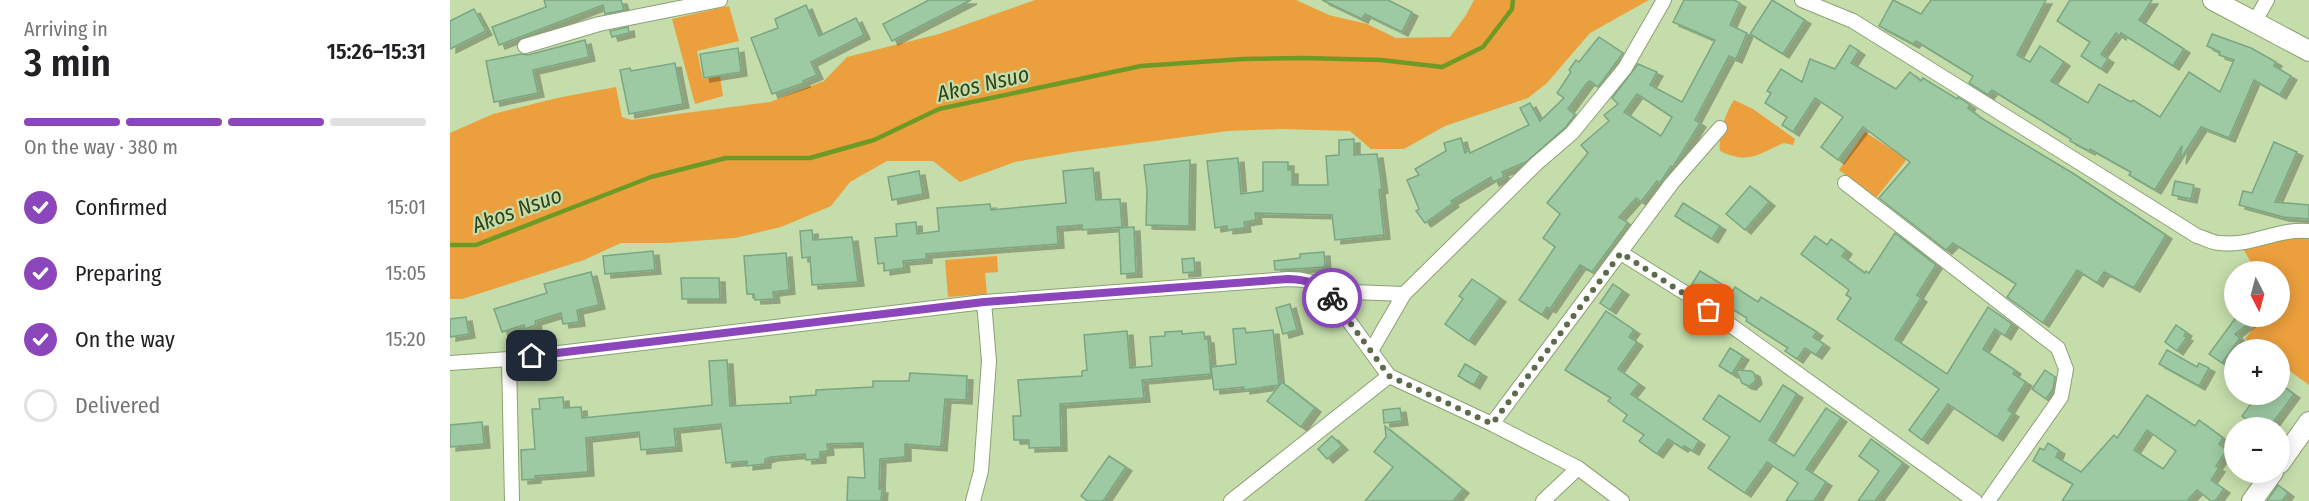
<!DOCTYPE html>
<html lang="en">
<head>
<meta charset="utf-8">
<style>
  :root { --surface:#fff; --page:#f6f6f6; --text:#202124; --muted:#757577; --line:#e0e0e0; --accent:#8a46ba }
  body { margin:0; font-family:"Fira Sans Condensed",sans-serif; background:var(--page); color:var(--text); height:100vh; display:flex; flex-direction:column; font-size:22px; white-space:nowrap }
  * { box-sizing:border-box; margin:0 }
  p { font-size:20px; color:var(--muted) }
  .icon { flex:none; width:33px; height:33px; fill:none; stroke:currentColor; stroke-width:2; stroke-linecap:round; stroke-linejoin:round }
  .map { position:relative; flex:1; overflow:hidden }
  .sheet { display:flex; flex-direction:column; background:var(--surface); width:450px }
  .sheet>* { flex:none }
  .needle { width:39px; rotate:174deg }
  .tools { position:absolute; left:1774px; top:261px; display:grid; gap:12px }
  .tools a { display:grid; place-items:center; width:66px; height:66px; border-radius:50%; background:var(--surface); box-shadow:0 3px 15px #0003; font-size:30px }
  .pin { position:absolute; display:grid; place-items:center; width:51px; height:51px; color:#fff; margin:-26px; border-radius:12px; box-shadow:0 3px 9px #0006 }
  .courier { position:absolute; display:grid; place-items:center; width:60px; height:60px; margin:-30px; border:4px solid #8a46ba; border-radius:50%; background:#fff; color:#222; box-shadow:0 2px 8px #0007 }
  .headline em { font-style:normal; font-weight:600 }
  .headline div { display:flex; flex-direction:column-reverse }
  .headline { display:flex; align-items:center; justify-content:space-between; height:102px; padding:0 24px }
  h1 { font-size:39px; font-weight:600; line-height:45px }
  .bar { display:grid; grid-template-columns:repeat(4,1fr); gap:9px 6px; align-content:center; height:72px; padding:0 24px }
  .bar i { height:8px; border-radius:4px; background:var(--line) }
  .bar .current { background:var(--accent) }
  .bar p { grid-column:span 4 }
  ol { padding:0 24px; list-style:none }
  li { display:flex; align-items:center; gap:18px; height:66px }
  li p { margin-inline-start:auto }
  li .icon { padding:6px; border-radius:50%; background:var(--accent); color:#fff; stroke-width:4 }
  li:last-child { color:var(--muted) }
  li i { width:33px; height:33px; border:3px solid var(--line); border-radius:50% }
  main { display:flex; flex:1; min-height:0 }
  .map>svg:first-child { display:block }
  .green { fill:#ec9f3d }
  .lines { fill:none; stroke-linecap:round; stroke-linejoin:round }
  .stream { stroke:#6d9a27; stroke-width:4.5 }
  .building { fill:#9dc9a3; stroke:#7aa681; stroke-width:1.5; fill-rule:evenodd; filter:url(#shadow) }
  .street-casing { stroke:#8ba172; stroke-width:16 }
  .secondary-casing { stroke:#8ba172; stroke-width:22 }
  .street { stroke:#fff; stroke-width:14 }
  .secondary { stroke:#fff; stroke-width:20 }
  .done { stroke:#5c6b4c; stroke-width:6; stroke-dasharray:0 10.8 }
  .route { stroke:#8a46ba; stroke-width:8 }
  .labels { text-anchor:middle; dominant-baseline:central; stroke-width:4.5; stroke-linejoin:round; paint-order:stroke }
  .water-label { font-size:22px; font-style:italic; fill:#304317; stroke:#c5ddab }
</style>
</head>
<body>
<main>
<section class="sheet">
<div class="headline"><div><h1>3 min</h1><p>Arriving in</p></div><em>15:26–15:31</em></div>
<div class="bar"><i class="current"></i><i class="current"></i><i class="current"></i><i></i><p>On the way · 380 m</p></div>
<ol>
<li><svg class="icon" aria-label="check" viewBox="0 0 24 24"><path d="M5 12l5 5 9-10"/></svg>Confirmed<p>15:01</p></li>
<li><svg class="icon" aria-label="check" viewBox="0 0 24 24"><path d="M5 12l5 5 9-10"/></svg>Preparing<p>15:05</p></li>
<li><svg class="icon" aria-label="check" viewBox="0 0 24 24"><path d="M5 12l5 5 9-10"/></svg>On the way<p>15:20</p></li>
<li><i></i>Delivered</li>
</ol>
</section>
<div class="map">
<svg width="1859" height="501" viewBox="0 0 1859 501">
  <defs>
    <filter id="shadow"><feDropShadow dx="6" dy="4" stdDeviation="0" flood-color="#0004"/></filter>
  </defs>
  <rect width="100%" height="100%" fill="#c5ddab"/>
  <!-- green -->
  <g class="green">
    <polygon points="585,0 846,0 879,15 917,24 946,38 1000,37 1016,15 1024,0 1199,0 1140,33 1097,83 1078,98 995,126 954,149 921,149 900,131 832,129 778,131 623,152 565,162 510,182 483,161 437,161 400,182 381,206 331,227 285,238 217,243 171,243 134,260 12,299 0,299 0,133 43,114 107,98 166,87 172,117 182,120 320,102 374,81 397,57 489,34"/>
    <polygon points="279,6 289,41 247,51 253,79 270,76 273,96 245,104 222,19"/>
    <path d="M1284,100L1303,109L1345,139L1343,145L1334,143C1307,154 1300,165 1270,151C1268,137 1276,111 1284,100Z"/>
    <polygon points="1415,132 1457,159 1426,198 1389,170"/>
    <polygon points="1840,235 1859,235 1859,385 1830,364 1830,350 1810,349 1795,339 1812,317 1830,316 1830,272 1806,271 1792,247"/>
    <polygon points="547,256 548,272 535,273 537,294 498,297 495,260"/>
  </g>
  <g class="lines">
    <!-- stream -->
    <polyline class="stream" points="0,245 26,245 201,177 276,158 360,158 424,140 489,109 691,66 793,59 854,58 931,60 992,67 1033,47 1062,9 1063,0"/>
  </g>
  <!-- building -->
  <g class="building">
    <polygon points="94,0 171,0 174,10 155,14 153,5 49,45 42,27 96,7"/>
    <polygon points="479,0 521,0 442,41 433,24"/>
    <polygon points="872,0 938,0 962,12 952,32 915,14 912,19"/>
    <path d="M1234,0H1284L1290,3L1280,25L1297,33L1286,59L1279,56L1245,120L1250,123L1223,167L1221,166L1210,183L1207,181L1191,202L1186,198L1169,217L1178,223L1142,272L1130,265L1100,309L1097,307L1092,315L1069,300L1105,247L1093,238L1110,214L1097,203L1138,153L1131,145L1159,121L1154,115L1168,104L1162,98L1188,64L1207,72L1200,85L1232,102L1265,40L1223,22ZM1187,94L1222,117L1211,136L1174,112Z"/>
    <polygon points="1322,0 1355,20 1333,54 1300,34"/>
    <polygon points="1443,0 1471,14 1481,0 1596,0 1567,55 1580,62 1590,46 1614,62 1601,81 1638,103 1649,84 1681,102 1683,100 1710,117 1739,72 1770,92 1784,60 1769,55 1770,52 1757,46 1762,34 1801,48 1826,62 1824,66 1841,76 1830,95 1804,80 1779,138 1751,127 1730,160 1732,146 1705,190 1679,175 1681,172 1640,149 1639,151 1620,141 1621,139 1542,90 1538,95 1519,83 1523,76 1466,41 1463,44 1429,26"/>
    <polygon points="1620,0 1702,0 1689,20 1734,49 1723,66 1671,33 1670,36 1666,33 1651,54 1658,59 1651,69 1631,56 1640,42 1607,21"/>
    <polygon points="356,5 369,36 406,18 414,35 361,62 367,75 353,81 354,83 322,94 301,38 328,28 325,19"/>
    <polygon points="24,9 36,31 0,49 0,21"/>
    <polygon points="178,27 179,33 162,37 160,31"/>
    <polygon points="1149,37 1173,53 1148,87 1140,81 1137,83 1118,109 1125,115 1116,127 1076,162 1052,172 1054,177 1043,182 1041,177 1001,201 1003,203 975,223 966,211 969,209 957,180 969,175 965,169 996,151 994,143 1011,138 1015,153 1019,150 1020,153 1079,125 1070,108 1080,103 1090,121 1114,98 1107,93 1121,72 1119,70 1126,60 1129,62"/>
    <polygon points="135,40 139,57 83,70 88,93 44,102 36,61 71,54 78,55"/>
    <polygon points="1400,45 1409,51 1401,63 1446,89 1460,72 1471,81 1473,78 1507,99 1508,97 1520,105 1518,108 1531,118 1624,174 1716,235 1684,288 1654,272 1647,283 1627,270 1593,323 1557,297 1566,284 1503,243 1496,250 1429,198 1460,162 1413,127 1388,160 1371,147 1393,117 1365,98 1343,132 1332,125 1337,117 1315,103 1321,93 1317,91 1331,69 1352,82 1360,59 1385,69"/>
    <polygon points="288,48 291,72 254,78 250,54"/>
    <polygon points="225,63 233,104 179,114 170,70 180,68 181,71"/>
    <polygon points="904,139 904,155 927,154 932,189 929,190 934,235 885,240 882,215 805,213 806,220 794,222 795,228 777,230 777,226 765,228 757,161 788,158 791,194 813,191 813,162 838,162 838,170 842,170 842,185 878,185 876,156 889,155 889,140"/>
    <polygon points="1824,142 1847,152 1825,202 1859,205 1859,219 1833,217 1789,205 1793,191 1802,193"/>
    <polygon points="740,160 739,226 696,225 697,190 694,165"/>
    <polygon points="643,168 646,200 670,199 672,227 632,230 632,225 607,227 608,244 476,254 476,259 453,261 454,268 434,271 434,263 428,264 425,238 447,236 446,224 466,222 467,234 489,231 487,208 540,204 541,210 616,203 613,171"/>
    <polygon points="469,171 473,194 442,200 438,177"/>
    <polygon points="1725,181 1744,185 1741,199 1722,195"/>
    <polygon points="1300,186 1319,202 1295,230 1276,214"/>
    <polygon points="1233,203 1270,226 1262,239 1225,216"/>
    <polygon points="684,227 686,273 671,274 669,228"/>
    <polygon points="362,230 363,240 402,237 408,282 362,285 360,257 352,258 350,231"/>
    <polygon points="1445,233 1486,265 1467,295 1471,298 1445,339 1497,374 1538,307 1562,324 1555,336 1545,329 1533,349 1565,370 1563,374 1576,382 1558,410 1563,413 1547,437 1498,404 1472,440 1459,430 1489,389 1387,319 1401,298 1396,295 1399,290 1351,254 1365,236 1377,245 1381,239 1396,250 1392,256 1415,273 1416,271 1419,273"/>
    <polygon points="203,251 205,270 155,274 153,256"/>
    <polygon points="874,252 875,267 825,270 824,261 850,258 850,254"/>
    <polygon points="336,253 339,290 323,292 324,299 305,300 304,294 297,294 294,256"/>
    <polygon points="744,258 745,272 733,273 732,259"/>
    <polygon points="1250,271 1283,291 1285,287 1308,302 1311,297 1367,332 1363,337 1374,344 1366,355 1355,348 1347,359 1335,351 1338,348 1296,321 1297,318 1242,284"/>
    <polygon points="141,272 149,305 127,310 129,322 113,324 111,313 85,321 86,325 75,329 74,325 52,332 44,309 97,293 94,284"/>
    <polygon points="231,278 269,278 270,299 232,299"/>
    <polygon points="1022,279 1050,298 1019,341 995,324 1013,299 1009,296"/>
    <polygon points="1163,284 1173,291 1160,310 1150,303"/>
    <polygon points="840,304 847,330 833,334 826,308"/>
    <polygon points="1156,311 1184,330 1179,337 1187,342 1168,369 1189,384 1181,394 1249,441 1243,451 1234,446 1232,448 1218,439 1207,454 1189,441 1194,435 1173,421 1177,415 1158,401 1161,398 1115,370"/>
    <polygon points="1787,316 1808,316 1785,334 1790,338 1772,363 1759,354"/>
    <polygon points="16,317 19,334 0,337 0,319"/>
    <polygon points="1726,325 1736,332 1734,336 1737,337 1727,351 1715,342"/>
    <polygon points="795,328 796,333 823,330 829,385 794,390 794,387 764,390 761,367 786,364 783,329"/>
    <polygon points="677,331 680,368 702,366 700,337 715,336 715,332 732,331 732,334 754,332 755,339 758,339 761,374 692,380 694,398 610,404 611,447 579,448 579,440 564,440 563,416 571,416 568,380 632,376 632,371 637,370 634,335"/>
    <polygon points="1280,348 1293,356 1282,374 1269,366"/>
    <polygon points="1717,350 1747,367 1749,363 1759,368 1749,386 1709,364"/>
    <polygon points="277,360 280,406 341,403 340,397 366,395 366,390 423,387 423,381 459,381 460,373 517,376 516,400 495,399 491,447 455,444 455,457 430,459 429,489 432,489 431,501 397,501 398,477 415,478 413,443 377,444 378,451 370,452 370,459 356,460 355,454 321,457 315,459 315,464 297,466 297,461 276,463 271,424 224,429 226,447 191,450 189,432 136,438 138,472 85,476 85,479 72,480 71,450 85,449 82,409 90,409 89,399 113,397 114,408 131,407 132,418 262,405 259,361"/>
    <polygon points="1015,364 1031,373 1024,385 1008,376"/>
    <polygon points="1286,370 1301,371 1304,373 1306,380 1300,386 1296,385 1292,383"/>
    <polygon points="1595,370 1605,377 1603,389 1596,399 1582,389"/>
    <polygon points="832,382 865,408 851,427 817,401"/>
    <polygon points="1830,384 1844,394 1819,428 1808,428 1792,416 1808,394 1830,394"/>
    <polygon points="1333,385 1347,394 1319,440 1344,456 1376,408 1391,418 1356,469 1376,482 1364,501 1336,501 1348,483 1317,462 1295,493 1258,468 1280,437 1253,419 1269,395 1310,422"/>
    <path d="M1697,395L1745,426L1749,420L1773,438L1769,444L1777,450L1766,466L1769,468L1761,480L1774,489L1765,501H1761L1747,490L1737,501H1612L1623,484L1583,461L1590,448L1594,450L1598,443L1609,450L1606,457L1631,472L1664,435L1667,438ZM1697,430L1726,451L1713,469L1684,450Z"/>
    <polygon points="950,408 952,421 934,423 933,410"/>
    <polygon points="32,422 34,444 0,447 0,425"/>
    <polygon points="935,426 1013,489 1003,501 915,501 943,467 924,452 936,437"/>
    <polygon points="882,436 892,446 877,459 868,449"/>
    <polygon points="1421,439 1453,463 1425,501 1408,501 1429,471 1409,456"/>
    <polygon points="659,456 676,467 653,501 638,501 631,496"/>
    <polygon points="1828,485 1838,493 1832,501 1817,501"/>
  </g>
  <g class="lines">
    <defs>
      <g id="street">
        <path d="M1352,0L1403,21L1747,236C1755,238 1762,243 1770,243C1800,247 1828,228 1859,231"/>
        <polyline points="1805,21 1817,0"/>
        <polyline points="75,46 149,24 270,0"/>
        <polyline points="1395,183 1608,348 1616,369 1611,397 1538,501"/>
        <polyline points="1171,253 1240,296 1525,501"/>
        <polyline points="877,291 954,294"/>
        <polyline points="921,351 954,294 1087,163 1122,133 1175,68 1214,0"/>
        <polyline points="59,359 62,501"/>
        <path d="M0,363L59,359L534,302L838,279C853,279 865,281 877,291L939,376L1042,424L1128,468L1172,501"/>
        <polyline points="1042,424 1222,183 1270,128"/>
        <polyline points="523,501 531,471 539,361 534,302"/>
        <polyline points="781,501 939,376"/>
        <polyline points="1093,501 1128,468"/>
      </g>
      <g id="secondary">
        <polyline points="1763,0 1859,51"/>
        <polyline points="1830,463 1859,422"/>
        <polyline points="1802,501 1823,472"/>
      </g>
    </defs>
    <!-- street casing -->
    <use href="#street" class="street-casing"/>
    <!-- secondary casing -->
    <use href="#secondary" class="secondary-casing"/>
    <!-- street -->
    <use href="#street" class="street"/>
    <!-- secondary -->
    <use href="#secondary" class="secondary"/>
  </g>
  <g class="lines">
    <!-- done -->
    <polyline class="done" points="882,298 939,376 1042,424 1171,253 1259,310"/>
    <!-- route -->
    <path class="route" d="M82,356L534,302L838,279C856,280 871,282 882,298"/>
  </g>
  <g class="labels">
    <!-- water labels -->
    <g class="water-label">
      <text transform="translate(533 84) rotate(-13)">Akos Nsuo</text>
      <text transform="translate(67 210) rotate(-20)">Akos Nsuo</text>
    </g>
  </g>
</svg>
<div class="tools">
<a><svg class="needle" viewBox="-14 -14 28 28"><path d="M0-13l5 13h-10z" fill="#e53935"/><path d="M0 13l5-13h-10z" fill="#757577"/></svg></a>
<a>+</a>
<a>−</a>
</div>
<div class="pin" style="left:1259px;top:310px;background:#ea580c"><svg class="icon" aria-label="bag" viewBox="0 0 24 24"><path d="M5 8h14l-1 12H6zM9 8a3 3 0 0 1 6 0"/></svg></div>
<div class="pin" style="left:82px;top:356px;background:#1f2937"><svg class="icon" aria-label="home" viewBox="0 0 24 24"><path d="M3 11l9-7 9 7M6 9v11h12V9"/></svg></div>
<div class="courier" style="left:882px;top:298px"><svg class="icon" aria-label="bike" viewBox="0 0 24 24"><circle cx="6" cy="16" r="4"/><circle cx="18" cy="16" r="4"/><path d="M6 16l4-8h5l3 8M10 8l3 8H6M13 5h3"/></svg></div>
</div>
</main>
</body>
</html>
